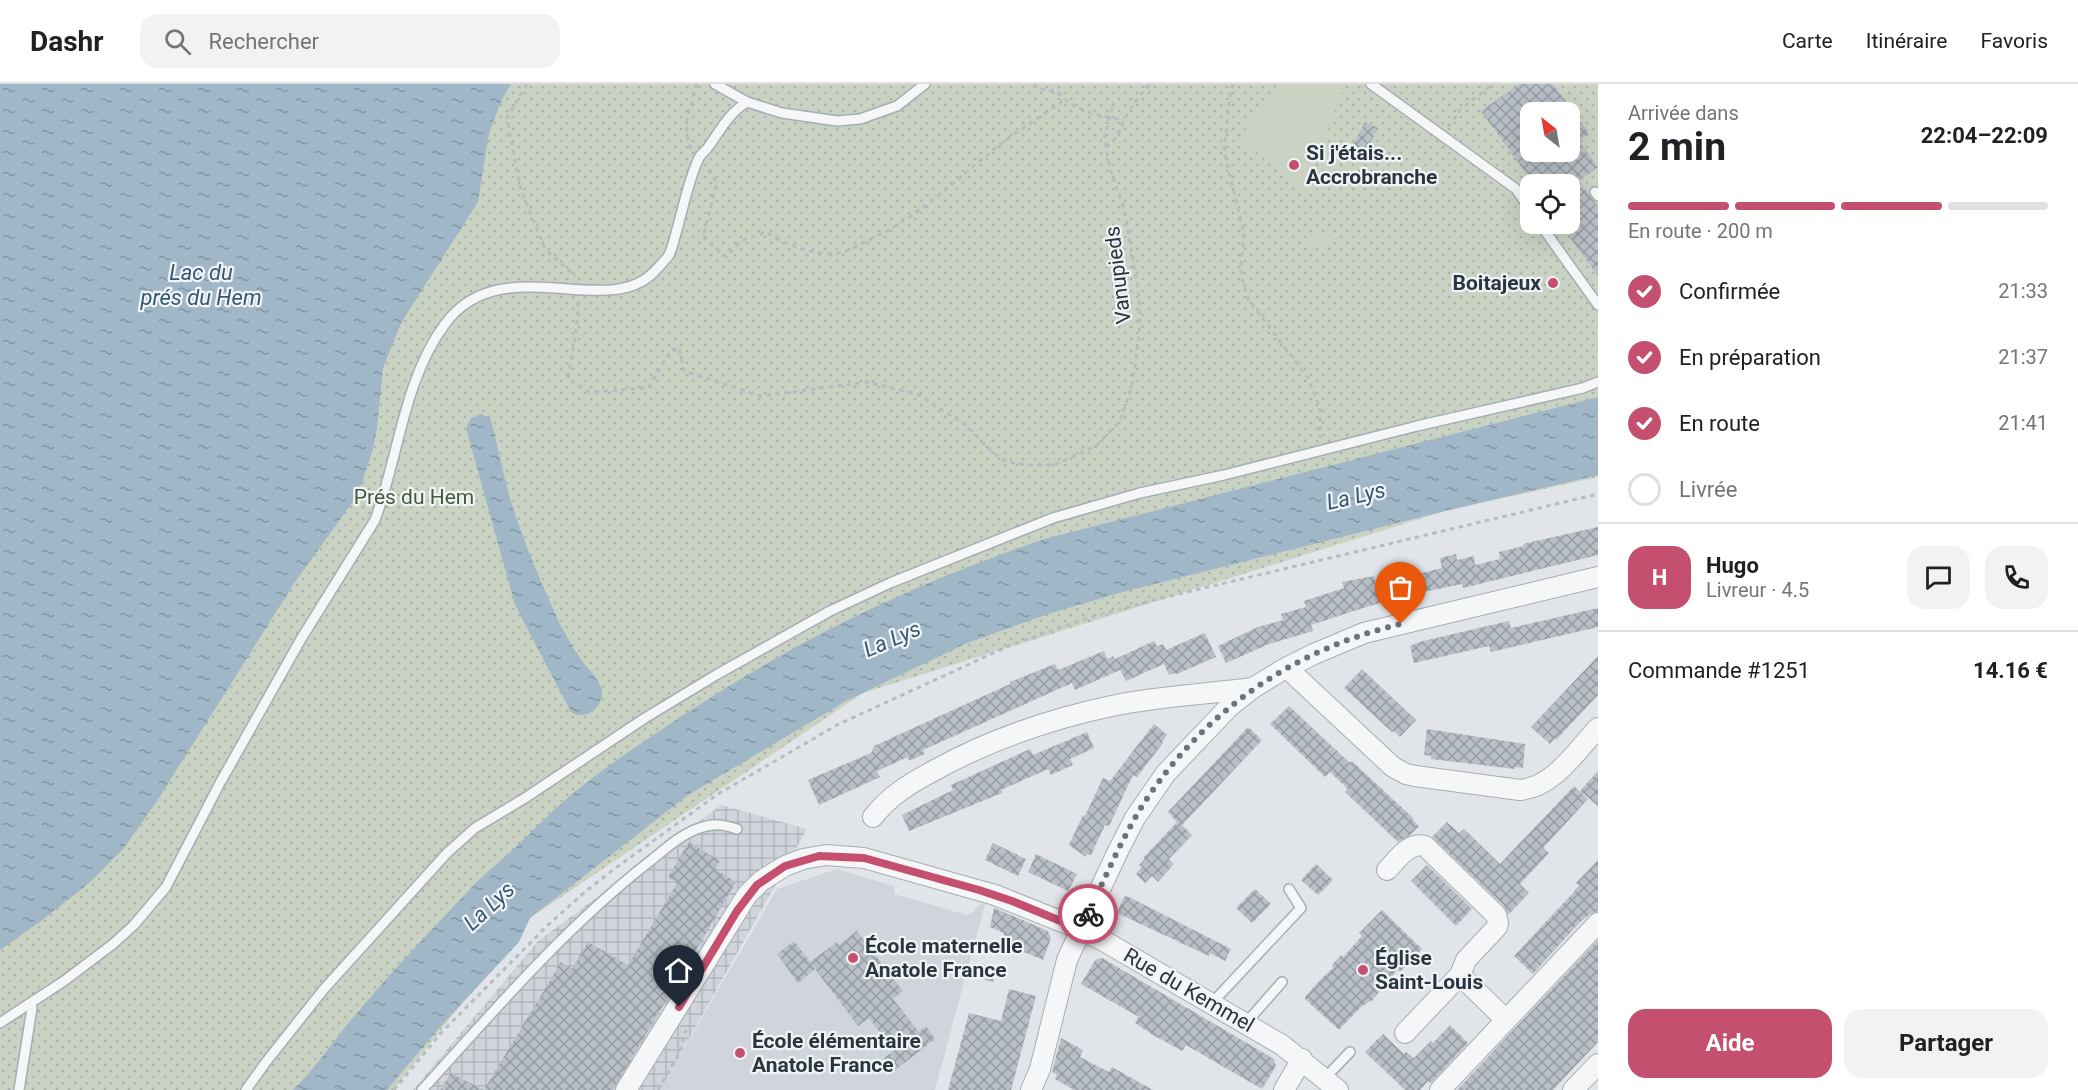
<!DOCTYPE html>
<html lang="fr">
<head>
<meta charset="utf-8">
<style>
  :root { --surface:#fff; --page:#f2f2f2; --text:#202124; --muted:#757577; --line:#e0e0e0; --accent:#c54f6f }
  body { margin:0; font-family:Roboto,sans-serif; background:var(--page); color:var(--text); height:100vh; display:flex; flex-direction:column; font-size:22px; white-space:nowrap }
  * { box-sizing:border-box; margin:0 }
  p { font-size:20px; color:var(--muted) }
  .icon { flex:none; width:33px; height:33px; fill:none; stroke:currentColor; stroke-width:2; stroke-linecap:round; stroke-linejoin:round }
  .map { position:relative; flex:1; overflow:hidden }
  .side { display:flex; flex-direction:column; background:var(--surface); width:480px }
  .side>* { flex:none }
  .needle { width:39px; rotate:329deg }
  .buttons { position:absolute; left:1520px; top:18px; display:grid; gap:12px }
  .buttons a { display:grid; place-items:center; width:60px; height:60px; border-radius:12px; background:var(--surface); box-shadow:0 6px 24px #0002; font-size:30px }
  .pin { position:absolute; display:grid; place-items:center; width:51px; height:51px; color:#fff; margin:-62px -26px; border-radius:50% 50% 50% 0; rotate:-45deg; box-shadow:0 0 6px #0007 }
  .pin .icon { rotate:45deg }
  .courier { position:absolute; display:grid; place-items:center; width:60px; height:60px; margin:-30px; border:4px solid #c54f6f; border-radius:50%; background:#fff; color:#222; box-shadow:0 2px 8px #0007 }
  .headline em { font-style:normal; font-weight:700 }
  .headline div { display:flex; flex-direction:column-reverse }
  .headline { display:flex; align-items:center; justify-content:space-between; height:102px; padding:0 30px }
  h1 { font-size:39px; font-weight:700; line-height:45px }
  .bar { display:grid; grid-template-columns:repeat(4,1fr); gap:9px 6px; align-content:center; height:72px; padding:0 30px }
  .bar i { height:8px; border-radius:4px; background:var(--line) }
  .bar .active { background:var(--accent) }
  .bar p { grid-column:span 4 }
  .line { display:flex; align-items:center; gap:15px; padding:0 30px; border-top:2px solid var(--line) }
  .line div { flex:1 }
  .round { display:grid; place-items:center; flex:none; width:63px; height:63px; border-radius:18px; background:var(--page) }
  ol { padding:0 30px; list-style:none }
  li { display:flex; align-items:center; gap:18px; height:66px }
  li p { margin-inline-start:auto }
  li .icon { padding:6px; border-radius:50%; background:var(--accent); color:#fff; stroke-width:4 }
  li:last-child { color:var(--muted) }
  li i { width:33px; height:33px; border:3px solid var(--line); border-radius:50% }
  .cta { display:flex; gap:12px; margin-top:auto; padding:12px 30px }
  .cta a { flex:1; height:69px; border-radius:18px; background:var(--accent); color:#fff; font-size:24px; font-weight:700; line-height:69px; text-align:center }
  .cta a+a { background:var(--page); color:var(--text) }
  header { display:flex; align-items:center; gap:36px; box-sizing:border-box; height:84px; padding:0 30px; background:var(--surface); border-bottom:2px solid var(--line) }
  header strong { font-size:28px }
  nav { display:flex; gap:33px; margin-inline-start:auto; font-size:21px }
  .search { width:420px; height:54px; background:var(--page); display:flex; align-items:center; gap:15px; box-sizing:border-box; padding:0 21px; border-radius:18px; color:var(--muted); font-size:22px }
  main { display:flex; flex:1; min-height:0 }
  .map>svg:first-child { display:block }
  .built { fill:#d0d5db }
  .industrial { fill:url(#industrial-grid) }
  .park { fill:url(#park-dots); fill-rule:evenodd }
  .pitch { fill:#c9d2c3 }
  .water { fill:url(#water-ripples) }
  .building { fill:url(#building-cross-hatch); fill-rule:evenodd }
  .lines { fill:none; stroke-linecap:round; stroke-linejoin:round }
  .lane-casing { stroke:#a7adb3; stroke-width:12 }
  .street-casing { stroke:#a7adb3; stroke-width:22 }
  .path { stroke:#b8bcc1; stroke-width:3; stroke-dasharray:4.5 4.5; stroke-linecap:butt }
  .lane { stroke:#f4f6f8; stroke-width:9 }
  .street { stroke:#f4f6f8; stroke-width:20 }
  .done { stroke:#6b737b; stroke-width:6; stroke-dasharray:0 10.8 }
  .route { stroke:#c54f6f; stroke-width:8 }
  .poi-dot { fill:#c54f6f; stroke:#f1f4f7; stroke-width:2 }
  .labels { text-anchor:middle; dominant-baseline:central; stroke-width:4.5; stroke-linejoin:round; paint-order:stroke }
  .poi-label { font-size:21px; font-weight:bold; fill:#2b3540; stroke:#f1f4f7; text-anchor:start }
  .street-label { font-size:21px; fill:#2b3540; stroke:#f1f4f7 }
  .park-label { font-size:21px; fill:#435b39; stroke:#f1f4f7 }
  .water-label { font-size:22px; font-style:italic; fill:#375871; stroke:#f1f4f7 }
</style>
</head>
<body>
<header>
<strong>Dashr</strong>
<div class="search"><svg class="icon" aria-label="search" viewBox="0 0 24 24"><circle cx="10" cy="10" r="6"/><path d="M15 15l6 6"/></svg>Rechercher</div>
<nav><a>Carte</a><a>Itinéraire</a><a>Favoris</a></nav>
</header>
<main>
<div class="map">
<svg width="1598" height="1006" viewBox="0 0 1598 1006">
  <defs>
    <pattern id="industrial-grid" width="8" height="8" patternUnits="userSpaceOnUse" patternTransform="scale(1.5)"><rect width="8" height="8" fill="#d0d5db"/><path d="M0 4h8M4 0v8" fill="none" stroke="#b3b7bd"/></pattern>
    <pattern id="park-dots" width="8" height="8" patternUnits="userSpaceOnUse" patternTransform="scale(1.5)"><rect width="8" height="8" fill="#c9d2c3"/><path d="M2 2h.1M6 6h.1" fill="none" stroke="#adb5a9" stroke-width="1.8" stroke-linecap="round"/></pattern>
    <pattern id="water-ripples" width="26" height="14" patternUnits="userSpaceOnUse" patternTransform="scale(1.5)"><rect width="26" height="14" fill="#9fb7c7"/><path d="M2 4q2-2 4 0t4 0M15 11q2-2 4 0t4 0" fill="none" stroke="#8296a3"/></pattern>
    <pattern id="building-cross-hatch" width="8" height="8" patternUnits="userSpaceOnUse" patternTransform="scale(1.5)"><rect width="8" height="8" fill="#b9bfc6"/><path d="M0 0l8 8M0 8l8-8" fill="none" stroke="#979ca2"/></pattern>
  </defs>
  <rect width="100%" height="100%" fill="#e1e5e9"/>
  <!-- built -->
  <polygon class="built" points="837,785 894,802 894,810 967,831 974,828 976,823 982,820 985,820 935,1006 660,1006 777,805"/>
  <!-- industrial -->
  <polygon class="industrial" points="721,721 807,745 660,1006 413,1006 538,857"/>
  <!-- park -->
  <path class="park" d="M0,0H1598V393L1445,427L863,609L530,834L393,1006H0ZM1530,28H1569V68H1530ZM1530,100H1569V140H1530Z"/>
  <!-- pitch -->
  <g class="pitch">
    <polygon points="1278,0 1338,0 1343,4 1306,108 1239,54"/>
    <polygon points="1328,148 1331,158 1312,165 1308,155"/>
  </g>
  <!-- water -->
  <g class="water">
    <polygon points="0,0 511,0 502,15 489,49 478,118 401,239 383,284 377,344 373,365 362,399 352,419 295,498 157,717 124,764 88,800 41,837 0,866"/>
    <path d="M1598,313V391L1445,427L1119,509L1048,530L967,559L846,617L688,711L530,834L519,858L439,944L387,1006H293C317,983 335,954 357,929C394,885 434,843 473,802C487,787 504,774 519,760C534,746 548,731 564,717C595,690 630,667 664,644C786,561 908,501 1048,454Z"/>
    <path d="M481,330L490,334L492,340C499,367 504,396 513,424C525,461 541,498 557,534C564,549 573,564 582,577C589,586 601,597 602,608C603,624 585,637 571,628L515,521L466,344L471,334Z"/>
  </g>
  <!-- building -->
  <g class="building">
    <path d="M1519,0H1553L1589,49L1579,57L1598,83L1579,97L1598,123V192L1560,140H1569V100H1534L1481,27ZM1530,28H1569V68H1530Z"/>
    <polygon points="1365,38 1378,44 1360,79 1347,72"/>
    <polygon points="1598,443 1598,471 1463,504 1462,500 1405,512 1366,523 1311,541 1313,547 1269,560 1226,579 1218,562 1258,543 1283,536 1281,530 1306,523 1304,517 1344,504 1342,498 1374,492 1376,500 1442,484 1440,474 1456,470 1457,476 1474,472 1475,481 1500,475 1499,468 1524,462 1523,460"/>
    <polygon points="1598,524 1598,543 1491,568 1489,562 1414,579 1410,562 1419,558 1509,537 1511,544"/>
    <polygon points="1205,549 1216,573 1177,590 1176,589 1169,591 1164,580 1126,597 1120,586 1075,606 1072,599 923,666 925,670 909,677 908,673 877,687 880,693 819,721 808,696 871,669 874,662 1010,600 1010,598 1055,580 1058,586 1104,567 1107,575 1113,572 1117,579 1115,575 1154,557 1157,562 1163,560 1166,566"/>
    <polygon points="1598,572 1598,611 1556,656 1555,654 1550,660 1531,643"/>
    <polygon points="1362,585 1416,636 1400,653 1394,647 1392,648 1344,604"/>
    <polygon points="1289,622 1350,679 1352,677 1413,734 1412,735 1419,742 1410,751 1398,758 1345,708 1348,705 1330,688 1325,693 1270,640"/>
    <polygon points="1154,640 1167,651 1162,658 1163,659 1137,693 1133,691 1109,742 1105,741 1091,771 1087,770 1086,773 1069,761 1083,731 1085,732 1103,694 1110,697"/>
    <polygon points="1248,643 1262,656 1182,741 1192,751 1169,775 1174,780 1158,798 1152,792 1145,799 1136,790 1142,783 1139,781 1145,775 1143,774 1177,738 1168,728"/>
    <polygon points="1427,645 1525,660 1523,684 1515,683 1515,685 1431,675 1431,672 1424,671"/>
    <polygon points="1087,648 1094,664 1070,675 1073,681 1051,691 1048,685 1001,706 1002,709 909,747 902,731 953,706 951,701 1030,665 1033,671"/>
    <polygon points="1598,687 1598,722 1580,707"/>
    <polygon points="1574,702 1588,715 1543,764 1549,769 1520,800 1529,809 1508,831 1504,822 1432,753 1447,738 1459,749 1464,745 1500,780"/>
    <polygon points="689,758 720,777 715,785 736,798 613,1006 484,1006 561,878 572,885 588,858 628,881 677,799 668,793"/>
    <polygon points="993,759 1026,775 1018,792 985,776"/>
    <polygon points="1036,770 1077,790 1068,807 1028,788"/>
    <polygon points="1598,776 1598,827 1590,830 1578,840 1533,890 1514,872 1573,809 1579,801 1576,799"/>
    <polygon points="1316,780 1333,796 1318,811 1301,796"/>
    <polygon points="1427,781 1472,825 1456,842 1411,797"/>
    <polygon points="1255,805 1271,820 1252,839 1236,824"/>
    <polygon points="1127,812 1231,865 1225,877 1210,869 1209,872 1117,829 1124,813"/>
    <polygon points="994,824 1048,847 1051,854 1043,876 1002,859 1004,849 990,843"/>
    <polygon points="1382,826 1422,865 1400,888 1397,886 1371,918 1370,917 1361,923 1339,946 1305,915 1305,913 1321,895 1333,884 1332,881 1341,871 1343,873 1362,852 1359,849"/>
    <polygon points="857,847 903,907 893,915 919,948 926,942 935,955 894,987 884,974 894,967 869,934 858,942 815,885 798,899 777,870 794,857 810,878 837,858 839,861"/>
    <polygon points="1598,856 1598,958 1553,1006 1457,1006"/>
    <polygon points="1102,874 1274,975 1276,982 1262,1005 1186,961 1182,967 1153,951 1135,939 1139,933 1081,900 1095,876"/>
    <polygon points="982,880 996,883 993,898 978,894"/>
    <polygon points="1009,905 1036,912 1011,1006 948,1006 969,929 1001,937"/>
    <polygon points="1450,941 1468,959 1431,999 1428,997 1420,1006 1405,1006 1365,968 1383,950 1404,970 1406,968 1414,974 1431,957 1433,959"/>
    <polygon points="1061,954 1083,966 1080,973 1109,988 1112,983 1153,1006 1074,1006 1055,995 1057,991 1052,988"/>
    <polygon points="451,989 484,1006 440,1006"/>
  </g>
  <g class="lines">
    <defs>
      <g id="lane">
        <polyline points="715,0 747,18"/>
        <polyline points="1371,0 1516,105 1530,125"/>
        <polyline points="1595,108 1598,112"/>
        <polyline points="1540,140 1598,221"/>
        <polyline points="1212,919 1301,824 1289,805"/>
        <path d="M0,939L64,897L113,860L134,841L166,803L220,699L301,555L375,436C399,372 403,297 445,240C501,164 606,237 654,188C658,183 665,177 669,171C672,165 674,156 676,149C683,125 688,98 698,76C700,70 706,67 709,62C721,45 729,29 747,18L782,29L837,37L860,35L897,22L925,0"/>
        <polyline points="1246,939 1282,898"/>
        <polyline points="1325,994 1350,968"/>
        <polyline points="19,1006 32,924 29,920"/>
        <polyline points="246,1006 266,978 324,905 447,769 475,744 525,714 645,634 716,591 830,527 890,499 1053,434 1140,409 1224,391 1417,342 1583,304 1598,298"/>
        <path d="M422,1006C493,928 562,847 645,781C661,769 678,752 697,745C713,739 722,740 737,745"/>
      </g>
      <g id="street">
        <path d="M1287,584L1393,683L1406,690L1415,692L1520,706C1554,703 1576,667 1598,644"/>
        <path d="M873,733C890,711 911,699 935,686C991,655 1054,634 1116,621C1161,612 1207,610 1253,604"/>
        <path d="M1387,786C1397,776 1409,757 1425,762L1496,831L1498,839L1497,843L1466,876L1460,891"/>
        <polyline points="1405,949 1460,891 1506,936"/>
        <polyline points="626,1006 747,811 761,797 785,782 803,775 826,771 864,774 995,811 1080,845 1104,857 1282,961 1338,1006"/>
        <polyline points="1031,1006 1040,985 1067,876 1118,767 1135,734 1166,689 1229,623 1253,604 1282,586 1314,570 1364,549 1598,493"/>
        <polyline points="1284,1006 1302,975"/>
        <polyline points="1440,1006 1598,839"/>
        <polyline points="1573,1006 1598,980"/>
      </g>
    </defs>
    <!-- lane casing -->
    <use href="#lane" class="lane-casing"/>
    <!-- street casing -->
    <use href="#street" class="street-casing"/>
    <!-- path -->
    <g class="path">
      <polyline points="527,0 507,34 520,103 545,165 575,192"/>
      <path d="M1034,0L1038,5L1057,7C1072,26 1101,34 1124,35"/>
      <polyline points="1233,0 1230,11 1224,67 1244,150 1241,183 1243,199 1248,215 1308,294 1320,324 1320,354"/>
      <polyline points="1448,43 1461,25 1493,0"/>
      <path d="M1106,63C1119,52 1117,50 1125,35C1131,22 1140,11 1150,0"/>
      <path d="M691,65C680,36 692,27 696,0"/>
      <path d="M708,86L717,98L703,153L726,173L741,157L766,148C786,161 814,172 839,169C847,168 857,162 864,158C916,136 954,97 997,63C1018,46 1042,32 1064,16"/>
      <polyline points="578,218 577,241 568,295 589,308 648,304 671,266 679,264 684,287 761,312 867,298 917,310 966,341 992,368 1005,377 1026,381 1054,381 1096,362 1120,337 1132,302 1139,254 1140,230 1138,205 1124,124 1110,86 1106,63 1105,51 1114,18"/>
      <polyline points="394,1006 441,949 548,841 586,807 617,783 718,710 837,641 1013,560 1091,533 1158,515 1598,410"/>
      <polyline points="658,1006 679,970 686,946"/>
    </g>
    <!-- lane -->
    <use href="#lane" class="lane"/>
    <!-- street -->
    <use href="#street" class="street"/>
  </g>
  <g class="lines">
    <!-- done -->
    <path class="done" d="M1088,830C1106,792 1122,754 1144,719C1204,627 1294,565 1401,540"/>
    <!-- route -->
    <polyline class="route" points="679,923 737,827 757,801 785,782 819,772 864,774 979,806 1012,817 1080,845 1088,830"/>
  </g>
  <!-- markers -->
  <g class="poi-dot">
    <circle cx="1294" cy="81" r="6"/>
    <circle cx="1553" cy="199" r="6"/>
    <circle cx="853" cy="874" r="6"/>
    <circle cx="1363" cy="886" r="6"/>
    <circle cx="740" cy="969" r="6"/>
  </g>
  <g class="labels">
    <!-- poi labels -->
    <g class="poi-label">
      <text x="1306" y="69">Si j'étais...<tspan x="1306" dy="24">Accrobranche</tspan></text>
      <text x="1541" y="199" text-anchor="end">Boitajeux</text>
      <text x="865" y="862">École maternelle<tspan x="865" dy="24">Anatole France</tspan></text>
      <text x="1375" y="874">Église<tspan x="1375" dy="24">Saint-Louis</tspan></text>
      <text x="752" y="957">École élémentaire<tspan x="752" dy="24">Anatole France</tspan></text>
    </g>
    <!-- street labels -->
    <g class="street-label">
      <text transform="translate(1118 191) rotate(-97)">Vanupieds</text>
      <text transform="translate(1189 906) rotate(30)">Rue du Kemmel</text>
    </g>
    <!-- park labels -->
    <g class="park-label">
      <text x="414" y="413">Prés du Hem</text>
    </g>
    <!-- water labels -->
    <g class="water-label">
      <text x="201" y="188">Lac du<tspan x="201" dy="25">prés du Hem</tspan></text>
      <text transform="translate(1356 412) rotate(-13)">La Lys</text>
      <text transform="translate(892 555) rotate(-23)">La Lys</text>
      <text transform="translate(489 822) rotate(-43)">La Lys</text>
    </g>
  </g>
</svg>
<div class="buttons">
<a><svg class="needle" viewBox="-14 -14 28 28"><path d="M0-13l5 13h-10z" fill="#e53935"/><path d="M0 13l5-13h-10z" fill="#757577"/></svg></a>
<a><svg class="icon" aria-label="locate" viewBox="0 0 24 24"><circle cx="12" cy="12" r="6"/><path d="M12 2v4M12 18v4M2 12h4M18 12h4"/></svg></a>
</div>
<div class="pin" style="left:1401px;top:540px;background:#ea580c"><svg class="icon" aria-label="bag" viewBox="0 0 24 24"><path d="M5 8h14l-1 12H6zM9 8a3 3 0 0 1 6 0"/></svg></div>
<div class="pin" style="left:679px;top:923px;background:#1f2937"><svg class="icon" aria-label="home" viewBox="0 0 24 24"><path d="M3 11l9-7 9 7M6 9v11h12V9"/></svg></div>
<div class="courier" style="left:1088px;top:830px"><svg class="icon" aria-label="bike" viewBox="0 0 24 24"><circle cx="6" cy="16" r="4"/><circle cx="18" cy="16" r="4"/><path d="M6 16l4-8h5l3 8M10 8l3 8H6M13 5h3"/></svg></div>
</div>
<section class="side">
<div class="headline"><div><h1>2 min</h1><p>Arrivée dans</p></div><em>22:04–22:09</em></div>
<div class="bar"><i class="active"></i><i class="active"></i><i class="active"></i><i></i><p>En route · 200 m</p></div>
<ol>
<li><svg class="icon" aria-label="check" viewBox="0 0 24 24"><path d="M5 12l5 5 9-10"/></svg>Confirmée<p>21:33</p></li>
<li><svg class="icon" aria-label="check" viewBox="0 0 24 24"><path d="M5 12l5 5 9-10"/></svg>En préparation<p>21:37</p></li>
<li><svg class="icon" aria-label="check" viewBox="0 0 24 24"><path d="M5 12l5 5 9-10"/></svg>En route<p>21:41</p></li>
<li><i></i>Livrée</li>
</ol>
<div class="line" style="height:108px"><b class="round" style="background:var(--accent);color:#fff">H</b><div><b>Hugo</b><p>Livreur · 4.5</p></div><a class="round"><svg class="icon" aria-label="chat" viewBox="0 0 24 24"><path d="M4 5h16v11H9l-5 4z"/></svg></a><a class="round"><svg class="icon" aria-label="phone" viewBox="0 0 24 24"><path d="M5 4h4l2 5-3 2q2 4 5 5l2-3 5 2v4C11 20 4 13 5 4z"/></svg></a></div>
<div class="line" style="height:78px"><div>Commande #1251</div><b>14.16 €</b></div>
<div class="cta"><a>Aide</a><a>Partager</a></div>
</section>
</main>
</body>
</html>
